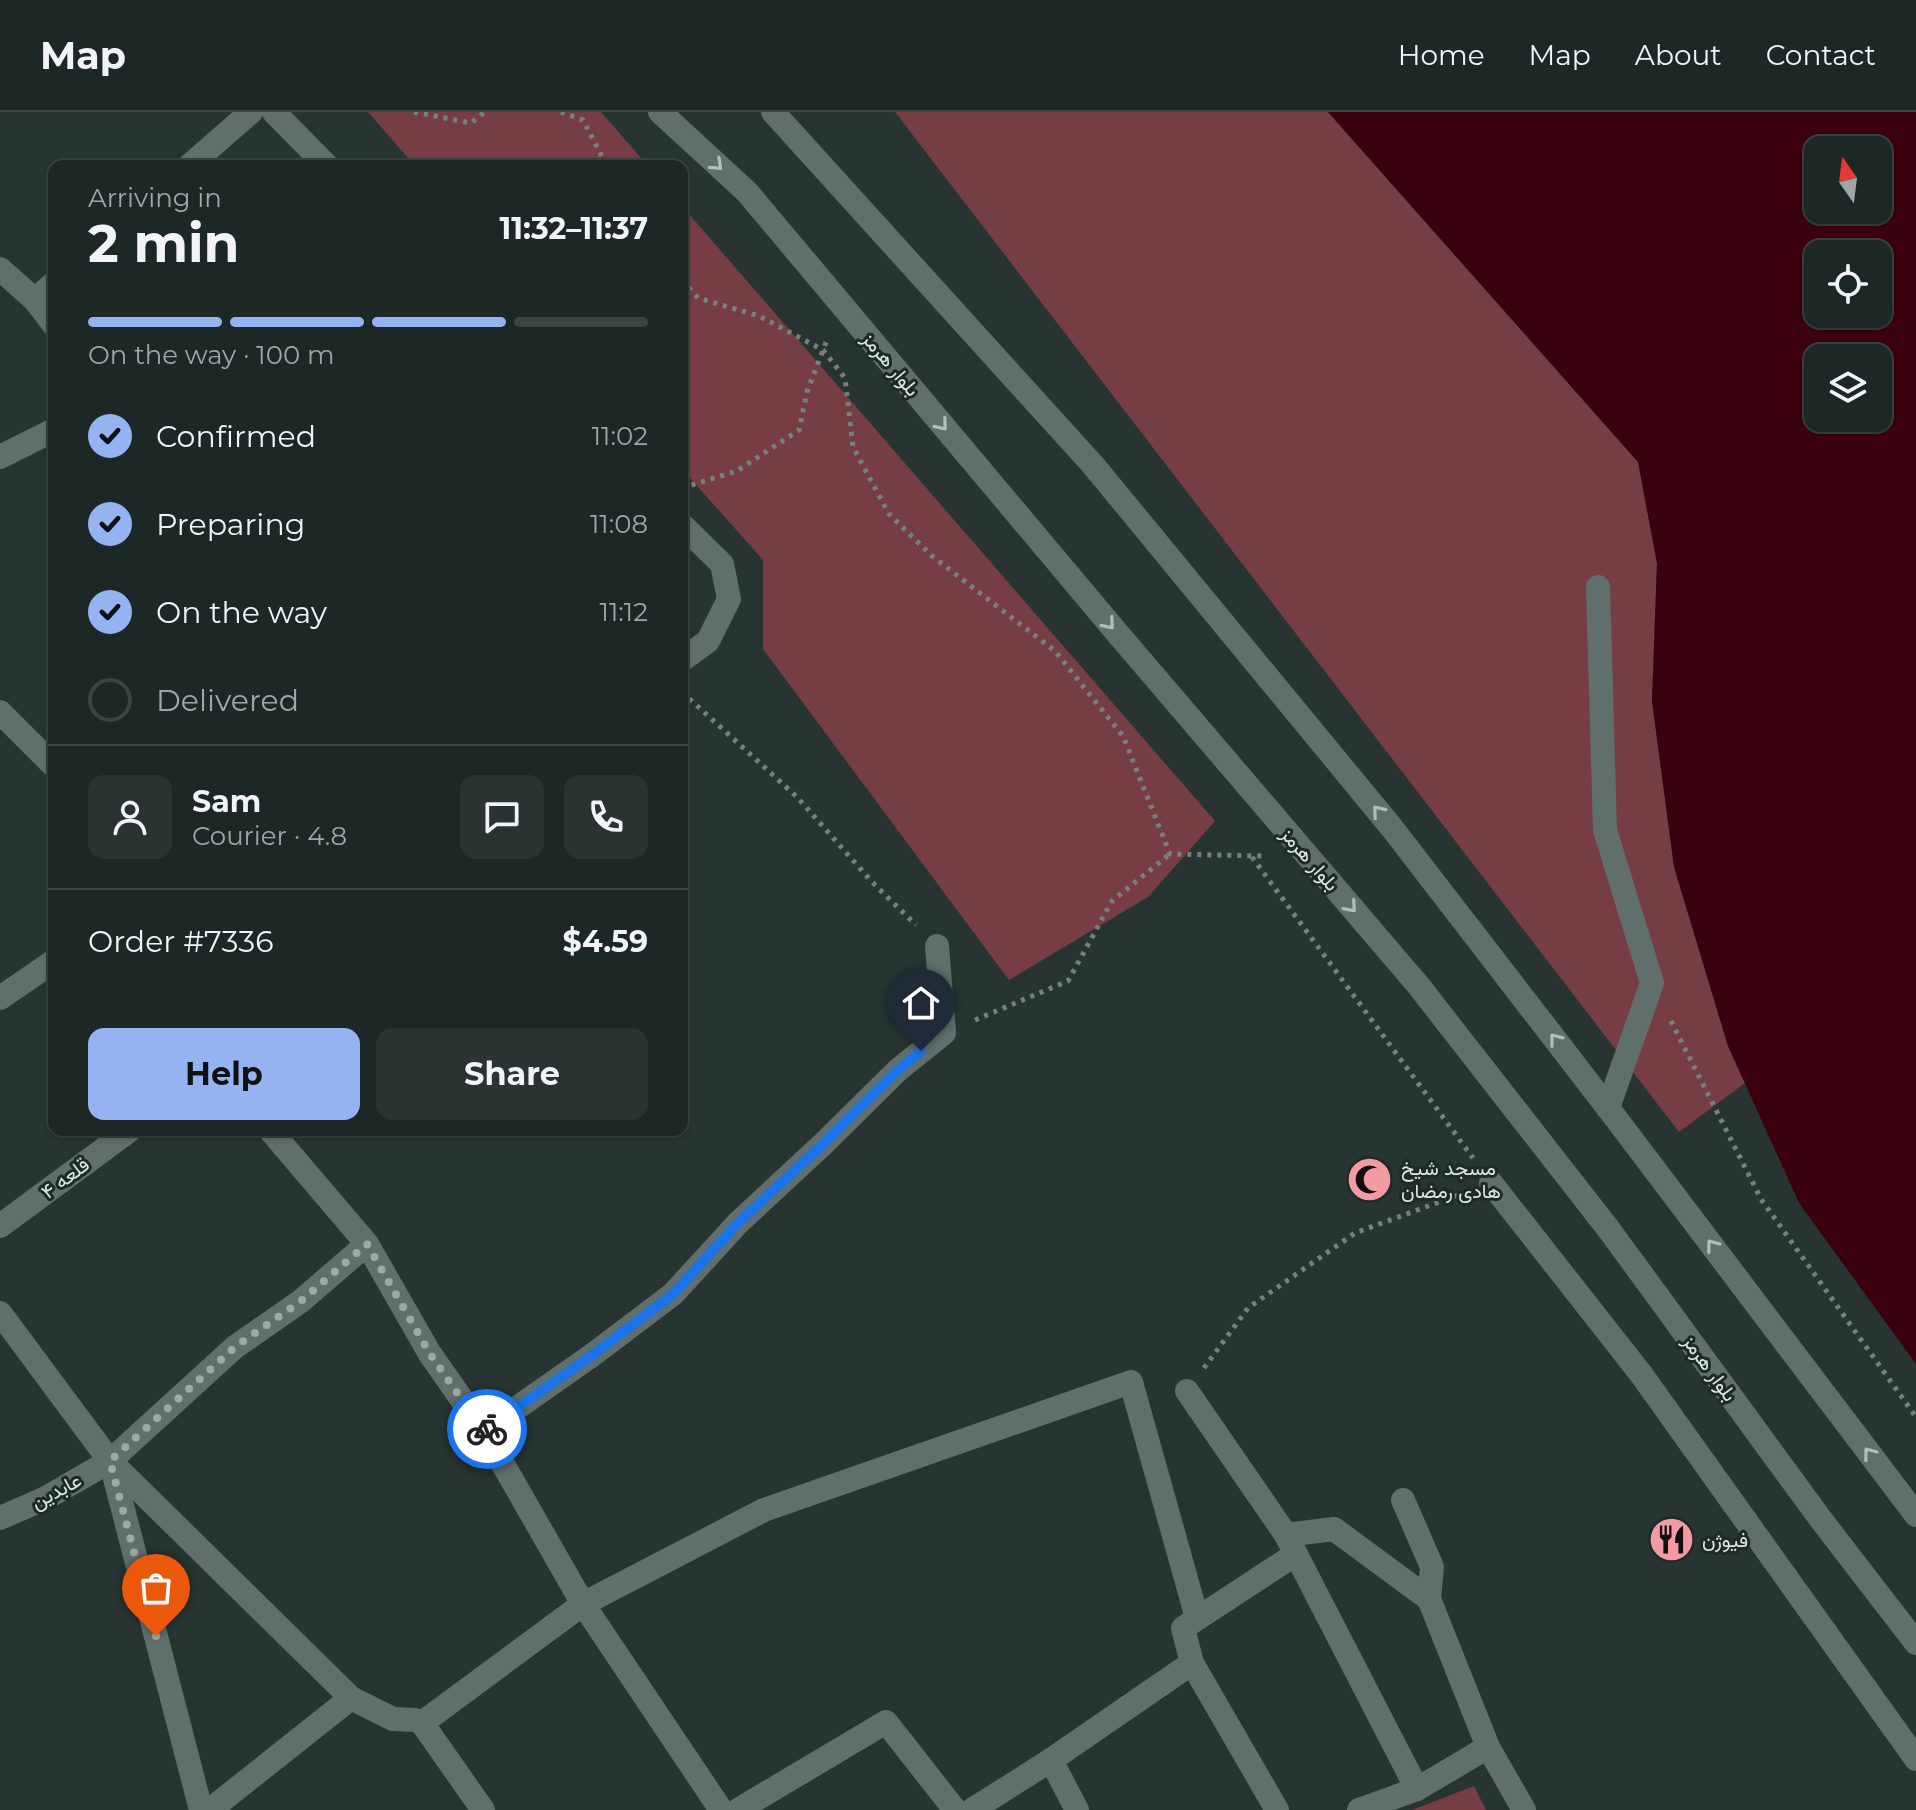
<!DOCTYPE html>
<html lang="en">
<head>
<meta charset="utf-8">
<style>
  :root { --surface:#1d2725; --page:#2a3332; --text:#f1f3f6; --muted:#a0a5a7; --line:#3b4442; --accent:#95b2f1 }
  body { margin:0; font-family:Montserrat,Vazirmatn,sans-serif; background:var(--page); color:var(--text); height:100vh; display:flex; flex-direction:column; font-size:30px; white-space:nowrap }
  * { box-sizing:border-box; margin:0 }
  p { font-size:26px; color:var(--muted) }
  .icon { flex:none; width:44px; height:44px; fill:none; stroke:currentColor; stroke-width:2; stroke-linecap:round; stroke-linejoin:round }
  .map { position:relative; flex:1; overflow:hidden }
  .sheet { position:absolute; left:48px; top:48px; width:640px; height:976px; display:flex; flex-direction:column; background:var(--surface); border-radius:16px; box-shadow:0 2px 6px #0004,0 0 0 2px var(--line) }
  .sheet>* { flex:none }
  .needle { width:52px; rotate:346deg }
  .fabs { position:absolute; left:1804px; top:24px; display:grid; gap:16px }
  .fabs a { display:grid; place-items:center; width:88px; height:88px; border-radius:16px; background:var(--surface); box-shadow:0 2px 6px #0004,0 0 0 2px var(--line); font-size:40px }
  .pin { position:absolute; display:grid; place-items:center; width:68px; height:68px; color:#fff; margin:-82px -34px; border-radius:50% 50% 50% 0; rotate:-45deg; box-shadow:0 0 8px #0007 }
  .pin .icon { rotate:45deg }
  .courier { position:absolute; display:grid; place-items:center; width:80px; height:80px; margin:-40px; border:6px solid #1a73e8; border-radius:50%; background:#fff; color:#222; box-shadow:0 2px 10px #0007 }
  .head em { font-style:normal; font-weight:700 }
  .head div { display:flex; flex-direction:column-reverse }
  .head { display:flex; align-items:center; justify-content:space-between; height:136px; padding:0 40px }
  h1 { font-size:52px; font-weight:700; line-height:60px }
  .bar { display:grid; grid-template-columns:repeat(4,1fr); gap:12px 8px; align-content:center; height:96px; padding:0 40px }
  .bar i { height:10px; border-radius:6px; background:var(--line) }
  .bar .active { background:var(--accent) }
  .bar p { grid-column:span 4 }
  .line { display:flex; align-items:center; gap:20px; padding:0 40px; border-top:2px solid var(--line) }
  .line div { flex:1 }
  .round { display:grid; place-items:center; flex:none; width:84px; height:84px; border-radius:16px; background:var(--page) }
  ol { padding:0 40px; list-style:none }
  li { display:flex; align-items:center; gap:24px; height:88px }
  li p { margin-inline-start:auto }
  li .icon { padding:8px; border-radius:50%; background:var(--accent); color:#111; stroke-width:4 }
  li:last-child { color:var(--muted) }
  li i { width:44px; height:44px; border:4px solid var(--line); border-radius:50% }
  .button { display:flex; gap:16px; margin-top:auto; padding:16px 40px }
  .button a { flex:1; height:92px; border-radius:16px; background:var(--accent); color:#111; font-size:32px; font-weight:700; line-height:92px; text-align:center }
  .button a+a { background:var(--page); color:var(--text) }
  header { display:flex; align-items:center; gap:48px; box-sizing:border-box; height:112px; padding:0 40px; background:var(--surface); border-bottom:2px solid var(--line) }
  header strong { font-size:38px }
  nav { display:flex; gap:44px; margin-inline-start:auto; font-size:28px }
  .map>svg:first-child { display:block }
  .green { fill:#763e44 }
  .water { fill:#3b000e; fill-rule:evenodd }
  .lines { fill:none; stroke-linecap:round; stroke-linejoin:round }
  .path { stroke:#76817e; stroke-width:5; stroke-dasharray:4 6; stroke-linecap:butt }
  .street { stroke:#606f6b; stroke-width:24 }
  .secondary { stroke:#606f6b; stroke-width:24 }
  .oneway { stroke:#b3bdba }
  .done { stroke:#9fa8a6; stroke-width:8; stroke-dasharray:0 14.4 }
  .route { stroke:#1a73e8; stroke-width:10 }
  .labels { text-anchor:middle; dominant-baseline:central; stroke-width:6; stroke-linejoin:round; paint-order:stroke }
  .street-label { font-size:20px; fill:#dfe7e5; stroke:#1d2a27 }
  .poi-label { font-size:20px; fill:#dfe7e5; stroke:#1d2a27; text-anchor:start }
</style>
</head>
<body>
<header>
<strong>Map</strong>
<nav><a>Home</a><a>Map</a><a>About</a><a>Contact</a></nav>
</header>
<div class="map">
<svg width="1916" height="1698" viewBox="0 0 1916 1698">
  <rect width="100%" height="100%" fill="#273431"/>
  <!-- green -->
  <g class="green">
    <polygon points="368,0 601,0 648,54 415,54"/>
    <polygon points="895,0 1328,0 1638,350 1657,451 1652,589 1674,755 1728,934 1745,971 1679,1020"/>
    <polygon points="682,94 1215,709 1148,785 1009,868 763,537 763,448 682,357"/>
    <polygon points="1474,1674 1486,1698 1412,1698"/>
  </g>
  <!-- water -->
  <path class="water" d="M1328,0H1916V1252L1799,1091L1728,934L1674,755L1652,589L1657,451L1638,350ZM1818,38H1878V98H1818ZM1818,142H1878V202H1818ZM1818,246H1878V306H1818Z"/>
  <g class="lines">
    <!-- path -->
    <g class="path">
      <polyline points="414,0 471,11 485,0"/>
      <polyline points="561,0 583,8 607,54"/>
      <polyline points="682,168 698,186 759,204 823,238 845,266 853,335 889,402 932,444 1055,539 1123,624 1170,742 1264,744"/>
      <polyline points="682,376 737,359 799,318 807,280 828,225"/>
      <polyline points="682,580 797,685 872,770 916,813"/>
      <polyline points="1252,745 1473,1046"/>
      <polyline points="975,908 1068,869 1112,789 1170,742"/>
      <polyline points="1671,909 1761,1087 1916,1305"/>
      <polyline points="1204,1256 1248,1196 1355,1121 1461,1082"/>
    </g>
    <!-- street -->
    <g class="street">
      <polyline points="274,0 327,54"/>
      <polyline points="189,54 251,0"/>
      <polyline points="0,157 35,188 54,213"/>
      <polyline points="35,188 54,171"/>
      <polyline points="0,345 54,318"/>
      <polyline points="682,413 722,452 729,487 708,529 682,548"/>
      <polyline points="1598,475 1605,718 1652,871 1608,996"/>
      <polyline points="0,600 54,654"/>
      <polyline points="0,886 54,849"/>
      <polyline points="270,1018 367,1132 430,1242 484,1319 583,1492 721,1698"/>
      <polyline points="1491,1071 1641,1262 1916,1647"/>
      <polyline points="0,1114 130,1018"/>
      <polyline points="0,1201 110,1349 235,1235 301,1189 367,1132"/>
      <polyline points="1187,1279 1286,1423 1417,1677"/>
      <polyline points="484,1319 591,1244 673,1182 738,1111 822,1033 898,958 944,921 937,834"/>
      <polyline points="110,1349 351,1586 393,1607 415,1608 422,1611 483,1698"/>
      <polyline points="111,1351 201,1698"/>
      <polyline points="1403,1388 1432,1455 1429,1487"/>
      <polyline points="0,1406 46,1386 110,1349"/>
      <polyline points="1286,1423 1334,1417 1429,1487 1488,1635"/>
      <polyline points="422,1611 583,1492 764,1398 1131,1270 1197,1506"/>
      <polyline points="1051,1648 1192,1551"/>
      <polyline points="210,1698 351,1586"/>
      <polyline points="738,1698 886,1610 955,1698"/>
      <polyline points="972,1698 1051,1648 1077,1698"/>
      <polyline points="1277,1698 1192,1551 1183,1516 1296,1442"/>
      <polyline points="1359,1698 1417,1677 1488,1635 1524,1698"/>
    </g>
    <!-- secondary -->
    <g class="secondary">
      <polyline points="660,0 747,80 1113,516 1418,873 1610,1119 1822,1409 1916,1531"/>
      <polyline points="773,0 1093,353 1392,716 1608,996 1916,1403"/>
    </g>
  </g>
  <!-- one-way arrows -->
  <defs><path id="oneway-chevron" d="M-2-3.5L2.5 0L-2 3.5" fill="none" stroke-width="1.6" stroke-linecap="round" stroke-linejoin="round" transform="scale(2)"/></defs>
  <g class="oneway">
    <use href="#oneway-chevron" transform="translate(717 53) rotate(43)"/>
    <use href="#oneway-chevron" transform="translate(942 313) rotate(50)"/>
    <use href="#oneway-chevron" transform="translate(1109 512) rotate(50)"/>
    <use href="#oneway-chevron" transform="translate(1378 699) rotate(-130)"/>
    <use href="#oneway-chevron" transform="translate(1351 795) rotate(49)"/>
    <use href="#oneway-chevron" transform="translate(1555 927) rotate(-128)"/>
    <use href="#oneway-chevron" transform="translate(1712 1133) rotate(-127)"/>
    <use href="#oneway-chevron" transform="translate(1869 1341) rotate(-127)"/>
  </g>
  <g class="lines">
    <!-- done -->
    <polyline class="done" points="156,1524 110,1349 235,1235 301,1189 367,1132 430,1242 484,1319 487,1317"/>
    <!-- route -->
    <polyline class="route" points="487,1317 591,1244 673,1182 738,1111 822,1033 898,958 921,939"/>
  </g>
  <!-- icons -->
  <defs>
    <symbol id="mosque-disc" viewBox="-11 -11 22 22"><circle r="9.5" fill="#f49aa3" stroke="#1d2a27"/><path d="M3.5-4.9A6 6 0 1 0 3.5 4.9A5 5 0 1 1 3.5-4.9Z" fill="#111"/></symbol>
    <symbol id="restaurant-disc" viewBox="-11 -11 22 22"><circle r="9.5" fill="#f49aa3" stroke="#1d2a27"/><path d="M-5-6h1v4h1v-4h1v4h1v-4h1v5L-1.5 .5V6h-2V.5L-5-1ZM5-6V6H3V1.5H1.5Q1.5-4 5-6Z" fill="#111"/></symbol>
  </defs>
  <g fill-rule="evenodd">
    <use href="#mosque-disc" x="1344" y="1042" width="51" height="51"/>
    <use href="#restaurant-disc" x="1646" y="1402" width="51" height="51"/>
  </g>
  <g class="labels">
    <!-- street labels -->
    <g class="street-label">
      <text transform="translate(891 252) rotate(50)">بلوار هرمز</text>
      <text transform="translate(1310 747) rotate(49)">بلوار هرمز</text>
      <text transform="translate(65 1066) rotate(-37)">قلعه ۴</text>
      <text transform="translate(1710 1256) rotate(54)">بلوار هرمز</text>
      <text transform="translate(56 1379) rotate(-28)">عابدین</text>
    </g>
    <!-- poi labels -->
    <g class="poi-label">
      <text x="1401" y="1056">مسجد شیخ<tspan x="1401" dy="23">هادی رمضان</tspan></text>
      <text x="1702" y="1428">فیوژن</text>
    </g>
  </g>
</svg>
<div class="fabs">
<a><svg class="needle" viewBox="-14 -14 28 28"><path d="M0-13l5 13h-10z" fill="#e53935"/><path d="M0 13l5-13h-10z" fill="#a0a5a7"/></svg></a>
<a><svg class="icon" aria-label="locate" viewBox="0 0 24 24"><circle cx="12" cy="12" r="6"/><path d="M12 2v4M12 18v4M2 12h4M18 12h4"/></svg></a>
<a><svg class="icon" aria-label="layers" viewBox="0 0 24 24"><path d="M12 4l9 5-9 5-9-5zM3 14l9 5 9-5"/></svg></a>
</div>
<div class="pin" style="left:156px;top:1524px;background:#ea580c"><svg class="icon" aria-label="bag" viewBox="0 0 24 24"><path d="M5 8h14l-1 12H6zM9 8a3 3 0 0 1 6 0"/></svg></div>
<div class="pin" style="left:921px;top:939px;background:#1f2937"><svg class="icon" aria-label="home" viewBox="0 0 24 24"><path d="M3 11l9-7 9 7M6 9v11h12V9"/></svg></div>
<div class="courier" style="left:487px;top:1317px"><svg class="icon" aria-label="bike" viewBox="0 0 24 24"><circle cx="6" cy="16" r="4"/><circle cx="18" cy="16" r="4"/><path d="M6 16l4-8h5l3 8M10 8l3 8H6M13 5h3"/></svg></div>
<section class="sheet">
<div class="head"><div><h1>2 min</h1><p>Arriving in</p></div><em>11:32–11:37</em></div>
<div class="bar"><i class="active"></i><i class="active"></i><i class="active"></i><i></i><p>On the way · 100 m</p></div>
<ol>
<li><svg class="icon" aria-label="check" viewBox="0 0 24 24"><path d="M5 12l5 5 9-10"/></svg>Confirmed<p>11:02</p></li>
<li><svg class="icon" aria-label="check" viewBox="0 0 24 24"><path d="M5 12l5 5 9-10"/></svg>Preparing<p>11:08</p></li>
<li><svg class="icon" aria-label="check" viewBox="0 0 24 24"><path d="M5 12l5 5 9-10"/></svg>On the way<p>11:12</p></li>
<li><i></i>Delivered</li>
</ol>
<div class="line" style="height:144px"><a class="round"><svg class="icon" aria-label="person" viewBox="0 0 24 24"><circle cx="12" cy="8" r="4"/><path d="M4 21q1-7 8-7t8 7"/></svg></a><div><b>Sam</b><p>Courier · 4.8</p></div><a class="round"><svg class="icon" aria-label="chat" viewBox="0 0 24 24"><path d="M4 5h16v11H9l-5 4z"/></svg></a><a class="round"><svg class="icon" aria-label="phone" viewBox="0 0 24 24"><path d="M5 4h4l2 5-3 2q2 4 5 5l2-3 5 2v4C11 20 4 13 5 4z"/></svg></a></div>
<div class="line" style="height:104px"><div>Order #7336</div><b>$4.59</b></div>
<div class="button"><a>Help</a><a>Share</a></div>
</section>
</div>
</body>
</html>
